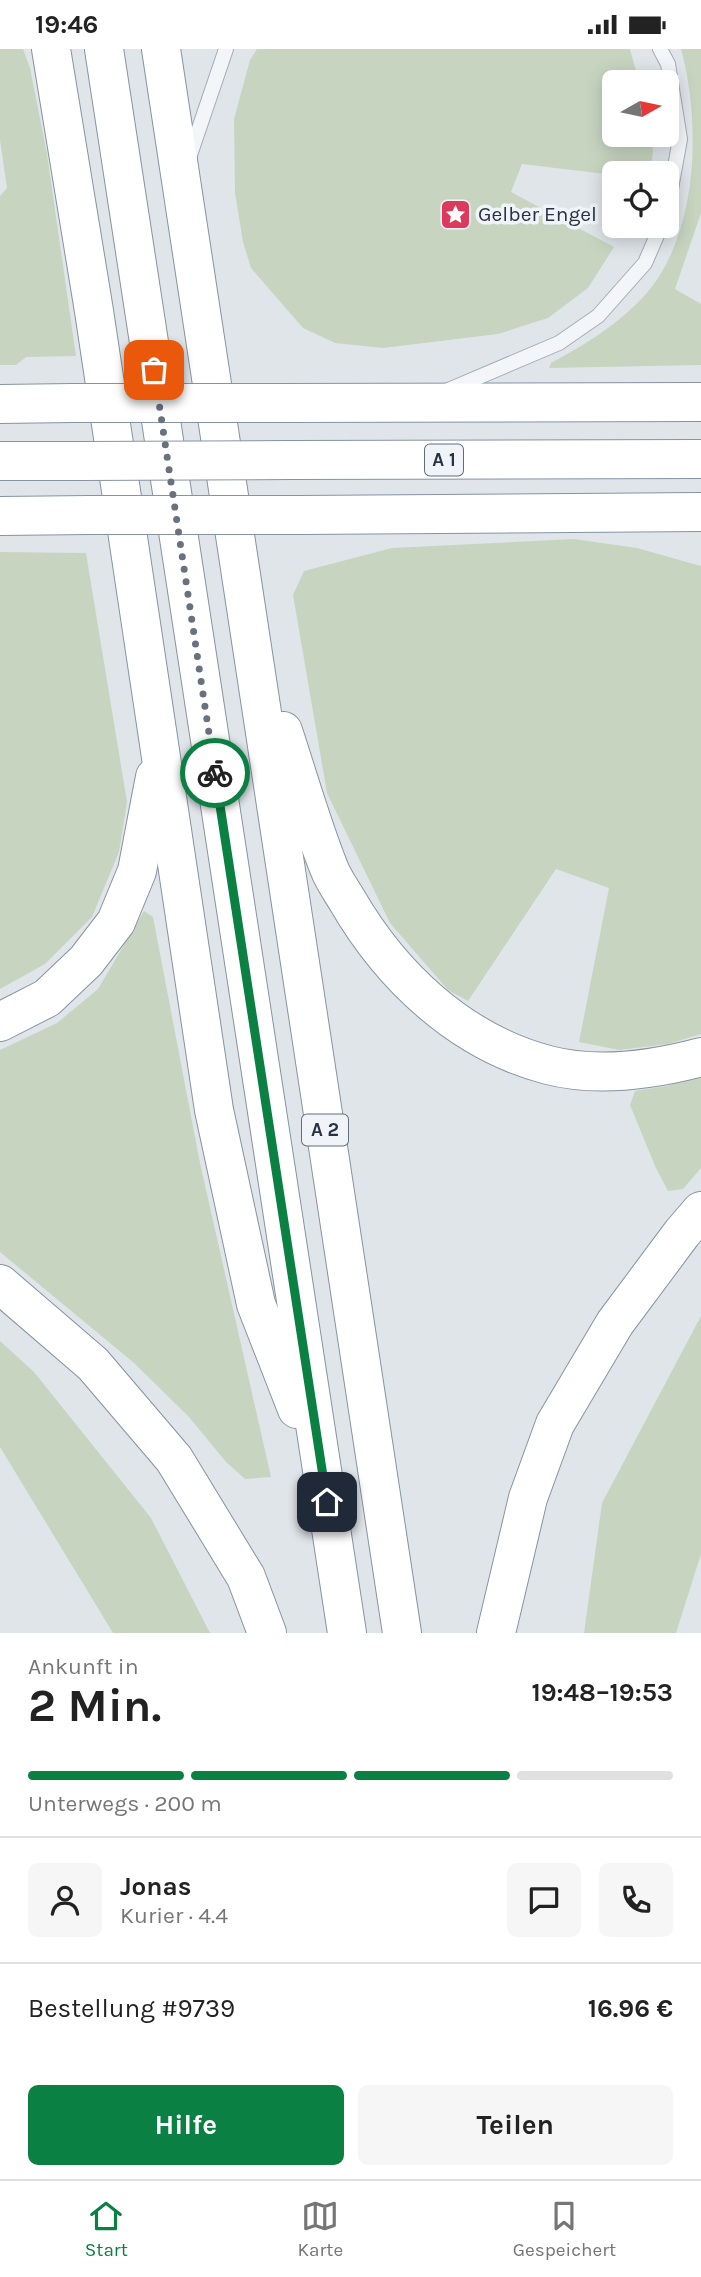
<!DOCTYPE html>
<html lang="de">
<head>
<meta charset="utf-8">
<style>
  :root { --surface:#fff; --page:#f6f6f6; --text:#222; --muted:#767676; --line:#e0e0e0; --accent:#0b8043 }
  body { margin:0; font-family:Karla,sans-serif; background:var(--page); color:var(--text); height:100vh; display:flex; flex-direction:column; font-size:26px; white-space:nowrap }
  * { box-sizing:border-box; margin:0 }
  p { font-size:23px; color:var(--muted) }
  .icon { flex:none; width:38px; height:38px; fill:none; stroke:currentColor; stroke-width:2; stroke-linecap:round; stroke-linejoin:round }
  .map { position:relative; height:1584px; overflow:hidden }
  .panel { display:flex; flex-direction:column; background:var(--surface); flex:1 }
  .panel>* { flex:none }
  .needle { width:46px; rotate:81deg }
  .buttons { position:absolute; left:602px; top:21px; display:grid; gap:14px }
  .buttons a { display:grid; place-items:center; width:77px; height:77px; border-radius:10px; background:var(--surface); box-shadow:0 4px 18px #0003; font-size:35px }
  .pin { position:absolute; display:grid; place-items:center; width:60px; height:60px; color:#fff; margin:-30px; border-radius:14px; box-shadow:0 4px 10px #0006 }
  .courier { position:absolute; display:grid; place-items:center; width:70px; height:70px; margin:-35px; border:5px solid #0b8043; border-radius:50%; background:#fff; color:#222; box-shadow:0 2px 9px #0007 }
  .overview em { font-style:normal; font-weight:700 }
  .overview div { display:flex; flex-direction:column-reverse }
  .overview { display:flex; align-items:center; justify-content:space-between; height:119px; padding:0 28px }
  h1 { font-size:46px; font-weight:700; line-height:52px }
  .bar { display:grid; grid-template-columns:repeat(4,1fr); gap:10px 7px; align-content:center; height:84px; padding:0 28px }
  .bar i { height:9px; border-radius:5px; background:var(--line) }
  .bar .selected { background:var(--accent) }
  .bar p { grid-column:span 4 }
  .line { display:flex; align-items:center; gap:18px; padding:0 28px; border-top:2px solid var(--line) }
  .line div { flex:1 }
  .round { display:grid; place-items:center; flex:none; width:74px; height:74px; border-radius:10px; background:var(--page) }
  .primary-button { display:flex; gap:14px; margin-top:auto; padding:14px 28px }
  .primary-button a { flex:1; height:80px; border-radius:10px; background:var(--accent); color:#fff; font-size:28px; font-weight:700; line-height:80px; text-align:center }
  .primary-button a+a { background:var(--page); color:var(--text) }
  .status { display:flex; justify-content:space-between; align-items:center; height:49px; padding:0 35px; background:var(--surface); direction:ltr }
  .status svg { height:19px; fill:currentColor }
  .dock { display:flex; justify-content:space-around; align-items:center; height:98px; border-top:2px solid var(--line); background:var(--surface); font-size:19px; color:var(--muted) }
  .dock a { display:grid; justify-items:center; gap:4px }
  .dock .selected { color:var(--accent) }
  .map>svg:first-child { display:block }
  .green { fill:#c7d5c0 }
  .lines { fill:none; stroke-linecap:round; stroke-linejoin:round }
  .service-casing { stroke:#a5acb5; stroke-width:16 }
  .motorway-casing { stroke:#8693a2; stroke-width:40 }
  .service { stroke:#f3f5f8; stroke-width:14 }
  .motorway { stroke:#fff; stroke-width:38 }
  .motorway-bridge-casing { stroke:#8693a2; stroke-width:40; stroke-linecap:butt }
  .motorway-bridge { stroke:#fff; stroke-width:38 }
  .done { stroke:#68717e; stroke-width:7; stroke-dasharray:0 12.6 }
  .route { stroke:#0b8043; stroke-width:9 }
  .labels { text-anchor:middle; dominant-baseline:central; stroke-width:7; stroke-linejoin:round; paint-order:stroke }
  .shield { fill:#f0f4f8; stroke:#636d7a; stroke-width:2 }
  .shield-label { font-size:19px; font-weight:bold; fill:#273344 }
  .poi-label { font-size:21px; fill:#273344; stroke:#f0f4f8; text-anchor:start }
</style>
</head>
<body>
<div class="status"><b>19:46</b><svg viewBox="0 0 49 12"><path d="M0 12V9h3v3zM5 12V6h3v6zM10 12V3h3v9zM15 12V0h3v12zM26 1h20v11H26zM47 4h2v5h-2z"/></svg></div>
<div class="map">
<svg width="701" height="1584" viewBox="0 0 701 1584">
  <rect width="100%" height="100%" fill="#e0e5ea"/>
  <!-- green -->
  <g class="green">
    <polygon points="0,0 23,0 30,19 47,105 76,307 26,308 16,316 0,316 0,147 7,139 0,91"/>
    <polygon points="257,0 630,0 639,33 614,33 614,86 651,86 653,103 650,124 614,124 614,126 522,115 511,143 614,198 588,239 548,269 498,285 383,299 335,294 303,279 251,219 243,193 235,144 234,70 250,11"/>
    <path d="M681,0H701V164L675,240L701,255V316L549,319L551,314C586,295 619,275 646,245C699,184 701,73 681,0Z"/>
    <polygon points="574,490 637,499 701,517 701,985 668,995 619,1001 579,993 609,839 556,820 468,952 448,941 390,874 327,744 293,546 304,522 392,499"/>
    <polygon points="0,503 86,504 127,753 119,803 92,868 45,915 0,940"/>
    <polygon points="144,862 153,868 200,1114 271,1428 245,1430 226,1413 189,1368 134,1314 0,1203 0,1001 57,974 98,940"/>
    <polygon points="701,1026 701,1119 683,1140 668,1142 655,1117 630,1056 635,1042 667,1037"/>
    <polygon points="701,1267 701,1505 676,1584 584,1584 602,1454"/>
    <polygon points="0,1292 34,1323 151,1469 210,1584 113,1584 0,1398"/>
  </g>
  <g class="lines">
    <defs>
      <g id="service">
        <polyline points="660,0 668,15 680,90 667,162"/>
        <polyline points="189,109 226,0"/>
        <polyline points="446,342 559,294 598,267 645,214 661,177"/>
      </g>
      <g id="motorway">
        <polyline points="51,0 94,262 214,1061 256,1255 297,1360"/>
        <polyline points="104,0 347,1584"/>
        <polyline points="161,0 402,1584"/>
        <polyline points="282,354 701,353"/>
        <polyline points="0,355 73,354"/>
        <polyline points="291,411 701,410"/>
        <polyline points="0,412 81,412"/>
        <polyline points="300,466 701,463"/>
        <polyline points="0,467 90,466"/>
        <path d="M283,682C298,727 311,774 329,819C333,830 341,841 347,851C391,927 460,993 548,1016C598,1029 652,1021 701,1008"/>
        <polyline points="0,973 47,949 86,912 116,873 137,822 155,728"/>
        <polyline points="0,1235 93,1315 174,1410 246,1528 267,1584"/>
        <polyline points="496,1584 528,1449 555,1375 615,1274 682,1184 701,1162"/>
      </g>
    </defs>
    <!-- service casing -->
    <use href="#service" class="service-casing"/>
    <!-- motorway casing -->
    <use href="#motorway" class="motorway-casing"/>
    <!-- service -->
    <use href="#service" class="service"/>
    <!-- motorway -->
    <use href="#motorway" class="motorway"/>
    <defs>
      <g id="motorway-bridge">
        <polyline points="73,354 282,354"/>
        <polyline points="81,412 291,411"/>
        <polyline points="90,466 300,466"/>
      </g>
    </defs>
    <!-- motorway-bridge casing -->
    <use href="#motorway-bridge" class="motorway-bridge-casing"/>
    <!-- motorway-bridge -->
    <use href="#motorway-bridge" class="motorway-bridge"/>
  </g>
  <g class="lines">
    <!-- done -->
    <polyline class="done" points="154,321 215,724"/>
    <!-- route -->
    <polyline class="route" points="215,724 327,1453"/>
  </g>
  <!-- icons -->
  <defs>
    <symbol id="sight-square" viewBox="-11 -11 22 22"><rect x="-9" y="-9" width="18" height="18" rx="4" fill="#db3a5d" stroke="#f0f4f8"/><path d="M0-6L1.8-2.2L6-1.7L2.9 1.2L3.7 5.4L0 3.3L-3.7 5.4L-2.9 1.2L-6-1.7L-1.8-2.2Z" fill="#fff"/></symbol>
  </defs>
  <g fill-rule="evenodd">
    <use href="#sight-square" x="438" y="148" width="35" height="35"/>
  </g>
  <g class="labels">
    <!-- shield labels -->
    <g class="shield">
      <rect x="425" y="395.5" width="38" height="31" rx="5"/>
      <rect x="302" y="1065.5" width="46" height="31" rx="5"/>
    </g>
    <g class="shield-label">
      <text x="444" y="411">A 1</text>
      <text x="325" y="1081">A 2</text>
    </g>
    <!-- poi labels -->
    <g class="poi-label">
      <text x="478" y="165">Gelber Engel</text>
    </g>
  </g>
</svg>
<div class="buttons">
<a><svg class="needle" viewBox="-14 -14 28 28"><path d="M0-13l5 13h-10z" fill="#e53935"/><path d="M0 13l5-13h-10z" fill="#767676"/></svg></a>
<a><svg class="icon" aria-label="locate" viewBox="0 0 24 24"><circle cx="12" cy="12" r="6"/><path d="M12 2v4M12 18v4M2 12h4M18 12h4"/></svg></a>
</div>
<div class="pin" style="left:154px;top:321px;background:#ea580c"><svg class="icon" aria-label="bag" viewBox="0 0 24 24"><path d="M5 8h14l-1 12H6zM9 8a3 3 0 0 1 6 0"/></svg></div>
<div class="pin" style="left:327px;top:1453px;background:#1f2937"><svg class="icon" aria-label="home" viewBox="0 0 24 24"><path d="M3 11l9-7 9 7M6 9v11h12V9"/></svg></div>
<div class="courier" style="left:215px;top:724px"><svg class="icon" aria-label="bike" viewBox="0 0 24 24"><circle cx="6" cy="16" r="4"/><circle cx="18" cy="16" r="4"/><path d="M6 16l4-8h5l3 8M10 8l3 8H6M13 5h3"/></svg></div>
</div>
<section class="panel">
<div class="overview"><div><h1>2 Min.</h1><p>Ankunft in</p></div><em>19:48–19:53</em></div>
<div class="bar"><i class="selected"></i><i class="selected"></i><i class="selected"></i><i></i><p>Unterwegs · 200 m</p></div>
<div class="line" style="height:126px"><a class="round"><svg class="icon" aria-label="person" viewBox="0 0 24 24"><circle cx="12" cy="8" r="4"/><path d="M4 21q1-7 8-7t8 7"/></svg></a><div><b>Jonas</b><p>Kurier · 4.4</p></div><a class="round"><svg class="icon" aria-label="chat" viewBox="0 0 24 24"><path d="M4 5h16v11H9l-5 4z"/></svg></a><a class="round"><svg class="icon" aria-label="phone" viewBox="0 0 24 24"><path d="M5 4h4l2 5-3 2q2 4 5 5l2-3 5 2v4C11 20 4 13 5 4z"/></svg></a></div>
<div class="line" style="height:91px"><div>Bestellung #9739</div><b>16.96 €</b></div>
<div class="primary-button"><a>Hilfe</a><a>Teilen</a></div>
</section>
<nav class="dock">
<a class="selected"><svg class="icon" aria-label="home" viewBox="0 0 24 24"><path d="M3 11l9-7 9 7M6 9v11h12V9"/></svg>Start</a>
<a><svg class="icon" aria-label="map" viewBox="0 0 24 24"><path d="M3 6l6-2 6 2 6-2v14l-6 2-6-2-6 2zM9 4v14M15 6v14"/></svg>Karte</a>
<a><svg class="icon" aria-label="saved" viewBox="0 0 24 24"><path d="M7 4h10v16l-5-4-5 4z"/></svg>Gespeichert</a>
</nav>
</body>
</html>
